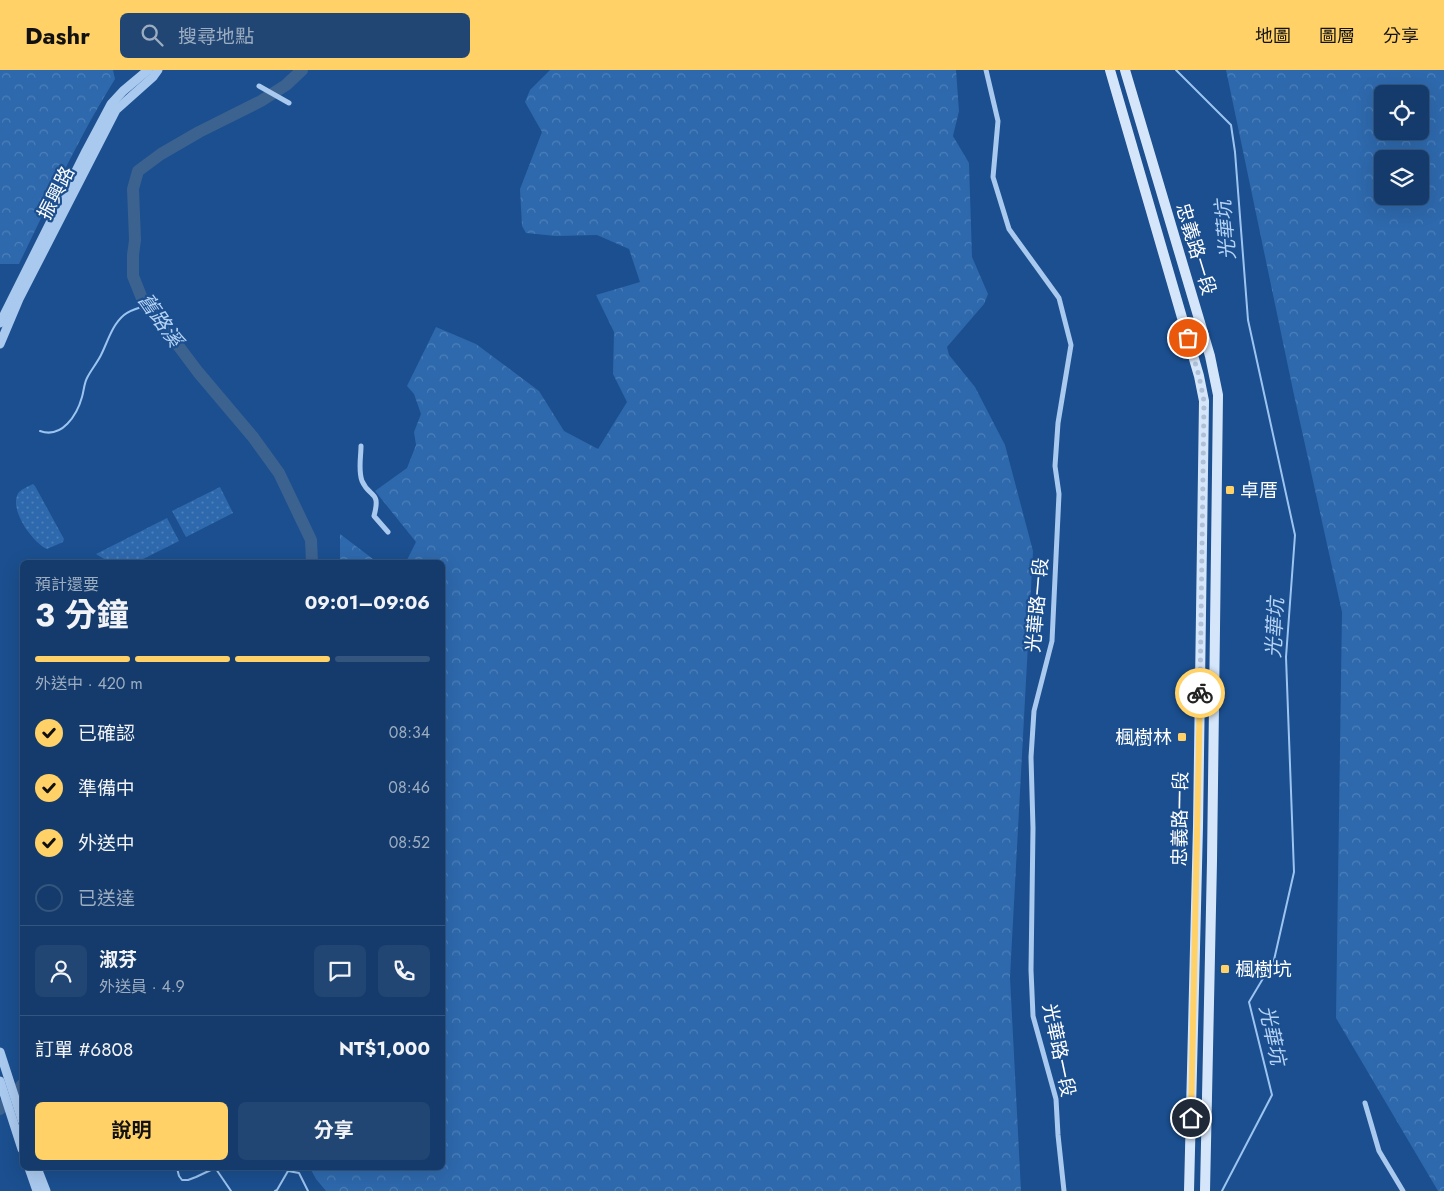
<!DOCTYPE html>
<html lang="zh-TW">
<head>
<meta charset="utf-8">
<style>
  :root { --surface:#143b6b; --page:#214673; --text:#f1f3f6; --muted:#9dadc1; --line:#33557e; --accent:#ffd166 }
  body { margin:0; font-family:Jost,"Noto Sans TC",sans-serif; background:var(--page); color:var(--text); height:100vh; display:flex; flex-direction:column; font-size:19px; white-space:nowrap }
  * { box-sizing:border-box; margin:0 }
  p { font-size:16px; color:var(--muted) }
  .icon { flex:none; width:28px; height:28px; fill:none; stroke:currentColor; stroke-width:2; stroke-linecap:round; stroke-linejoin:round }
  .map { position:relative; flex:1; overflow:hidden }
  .panel { position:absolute; left:20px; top:490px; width:425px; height:610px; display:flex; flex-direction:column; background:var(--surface); border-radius:8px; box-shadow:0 5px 20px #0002,0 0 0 1px var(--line) }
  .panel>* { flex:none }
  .tools { position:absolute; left:1374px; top:15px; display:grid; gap:10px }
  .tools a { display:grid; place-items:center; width:55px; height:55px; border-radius:8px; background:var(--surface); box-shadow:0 5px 20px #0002,0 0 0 1px var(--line); font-size:25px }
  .pin { position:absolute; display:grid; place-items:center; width:42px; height:42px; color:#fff; margin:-21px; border:2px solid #fff; border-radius:50%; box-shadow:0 1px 5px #0007 }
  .courier { position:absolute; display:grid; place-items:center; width:50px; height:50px; margin:-25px; border:4px solid #ffd166; border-radius:50%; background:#fff; color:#222; box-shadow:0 1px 6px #0007 }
  .summary em { font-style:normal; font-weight:700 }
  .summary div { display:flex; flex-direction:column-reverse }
  .summary { display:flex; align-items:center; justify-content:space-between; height:85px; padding:0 15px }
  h1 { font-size:32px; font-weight:700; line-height:38px }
  .bar { display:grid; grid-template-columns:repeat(4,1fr); gap:8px 5px; align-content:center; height:60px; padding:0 15px }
  .bar i { height:6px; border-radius:4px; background:var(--line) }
  .bar .selected { background:var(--accent) }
  .bar p { grid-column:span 4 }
  .line { display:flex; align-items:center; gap:12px; padding:0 15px; border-top:1px solid var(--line) }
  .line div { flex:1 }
  .round { display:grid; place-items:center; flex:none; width:52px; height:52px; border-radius:8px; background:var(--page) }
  ol { padding:0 15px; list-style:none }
  li { display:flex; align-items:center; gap:15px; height:55px }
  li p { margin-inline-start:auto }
  li .icon { padding:5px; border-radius:50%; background:var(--accent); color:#111; stroke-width:4 }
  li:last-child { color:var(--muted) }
  li i { width:28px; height:28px; border:2px solid var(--line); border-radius:50% }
  .cta { display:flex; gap:10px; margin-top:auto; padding:10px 15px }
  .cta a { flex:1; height:58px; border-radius:8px; background:var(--accent); color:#111; font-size:20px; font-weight:700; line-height:58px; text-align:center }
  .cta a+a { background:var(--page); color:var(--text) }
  header { display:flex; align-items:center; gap:30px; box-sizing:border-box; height:70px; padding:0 25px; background:var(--accent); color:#111 }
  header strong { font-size:24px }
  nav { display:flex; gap:28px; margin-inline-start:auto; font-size:18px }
  .search { width:350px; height:45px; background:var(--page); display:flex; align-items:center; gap:12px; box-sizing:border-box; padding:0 18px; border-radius:8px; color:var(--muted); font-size:19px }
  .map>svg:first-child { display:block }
  .green { fill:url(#green-dots) }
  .forest { fill:url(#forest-crowns); fill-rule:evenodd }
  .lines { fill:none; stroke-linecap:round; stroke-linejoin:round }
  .stream { stroke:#9cc4f0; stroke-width:2 }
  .river { stroke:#3c6290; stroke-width:12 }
  .minor { stroke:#a9c9ee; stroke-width:5 }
  .tertiary { stroke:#a9c9ee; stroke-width:9 }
  .secondary { stroke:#d6e6fa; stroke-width:10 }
  .done { stroke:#afc1d8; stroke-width:5; stroke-dasharray:0 9 }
  .route { stroke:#ffd166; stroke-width:6 }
  .poi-dot { fill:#ffd166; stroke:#1b4f8f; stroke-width:2 }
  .labels { text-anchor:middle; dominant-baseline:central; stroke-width:4.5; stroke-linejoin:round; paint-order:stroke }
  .street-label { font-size:19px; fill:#fff; stroke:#1b4f8f }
  .poi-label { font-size:19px; fill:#fff; stroke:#1b4f8f; text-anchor:start }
  .water-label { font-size:20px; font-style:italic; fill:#b5d3f5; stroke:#1b4f8f }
</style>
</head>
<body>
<header>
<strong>Dashr</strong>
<div class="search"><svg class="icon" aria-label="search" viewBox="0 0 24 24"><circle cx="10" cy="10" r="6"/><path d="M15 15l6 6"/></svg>搜尋地點</div>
<nav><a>地圖</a><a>圖層</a><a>分享</a></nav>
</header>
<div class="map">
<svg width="1444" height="1121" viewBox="0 0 1444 1121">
  <defs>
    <pattern id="green-dots" width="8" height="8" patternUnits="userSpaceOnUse" patternTransform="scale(1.25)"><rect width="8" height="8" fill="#2e69ad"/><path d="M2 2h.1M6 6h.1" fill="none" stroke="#4d80b9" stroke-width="1.8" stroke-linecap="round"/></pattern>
    <pattern id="forest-crowns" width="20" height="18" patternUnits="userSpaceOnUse" patternTransform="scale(1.25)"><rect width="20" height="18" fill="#2e69ad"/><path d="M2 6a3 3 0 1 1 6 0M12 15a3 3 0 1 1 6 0" fill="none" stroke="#4d80b9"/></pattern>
  </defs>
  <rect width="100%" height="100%" fill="#1b4f8f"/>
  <!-- green -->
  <g class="green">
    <path d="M33,414L35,416L64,469L63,472L47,479C33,473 7,438 19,422C22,419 29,416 33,414Z"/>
    <polygon points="220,417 233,443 186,467 172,441"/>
    <polygon points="167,448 179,471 137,492 109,492 96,484"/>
  </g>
  <!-- forest -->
  <g class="forest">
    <path d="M0,0H113L115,9C78,68 49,132 19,194H0Z"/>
    <polygon points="550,0 956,0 959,41 953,66 969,93 972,187 988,224 984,234 947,277 949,285 975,317 1005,375 1033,481 1010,907 1021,1121 326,1121 316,1109 310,1098 442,1098 442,492 406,492 416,472 375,421 407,398 416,375 414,362 421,344 414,324 407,316 436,257 476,274 539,321 564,361 598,379 627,332 613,304 614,262 596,225 640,212 629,179 597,165 556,166 526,163 522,156 520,119 542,62 525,32 530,20"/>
    <path d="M1226,0H1444V1121H1438L1336,948L1342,542L1294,325ZM1382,24H1420V61H1382ZM1382,89H1420V126H1382Z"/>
    <polygon points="340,464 377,492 340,492"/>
  </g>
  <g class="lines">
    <!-- stream -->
    <g class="stream">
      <polyline points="1176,0 1231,55 1235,82 1248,250 1295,465 1286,587 1294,802 1274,890 1249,932 1272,1025 1222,1121"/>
      <path d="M40,361C62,369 77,345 82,327C84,320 84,314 87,308C91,300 97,293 101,285C108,271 112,255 124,245C130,240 138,238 145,236"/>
      <polyline points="177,1098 179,1106 182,1110 188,1110 196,1107 213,1099 216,1099 231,1121"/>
      <polyline points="275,1121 277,1120 288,1101 299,1103 308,1121"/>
    </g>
    <!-- river -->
    <g class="river">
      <polyline points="302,0 286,15 261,31 199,62 161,84 138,101 133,119 135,170 133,185 133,206 145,236 165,258 198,302 253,367 279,403 311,470 312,492"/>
      <polyline points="0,1039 22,1015"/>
    </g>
    <!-- minor -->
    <g class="minor">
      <polyline points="986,0 998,51 993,107 1009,159 1059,228 1071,275 1058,353 1055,396 1059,424 1052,571 1034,641 1031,687 1033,758 1031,900 1033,946 1056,1029 1058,1065 1064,1121"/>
      <polyline points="259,16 289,33"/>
      <path d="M361,376C361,387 358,400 362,411C370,429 381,420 374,446L388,462"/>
      <polyline points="1365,1033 1379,1081 1403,1121"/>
    </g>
    <!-- tertiary -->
    <g class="tertiary">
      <polyline points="0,253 86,81 111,34 123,21 148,0"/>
      <polyline points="0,274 19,229 116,40 153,7 158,0"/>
      <polyline points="0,982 22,1050"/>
      <polyline points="0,1011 22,1079"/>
      <polyline points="29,1098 37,1121"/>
      <polyline points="37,1098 46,1121"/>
    </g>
    <!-- secondary -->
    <g class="secondary">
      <polyline points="1110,0 1199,306 1204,331 1198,756 1189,1121"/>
      <polyline points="1125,0 1210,286 1218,325 1212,791 1205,1121"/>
    </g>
  </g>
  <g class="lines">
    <!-- done -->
    <polyline class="done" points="1188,268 1199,306 1204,331 1200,623"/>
    <!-- route -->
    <polyline class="route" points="1191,1048 1200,623"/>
  </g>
  <!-- markers -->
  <g class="poi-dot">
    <rect x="1225" y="415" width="10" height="10" rx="2.5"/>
    <rect x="1177" y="662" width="10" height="10" rx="2.5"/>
    <rect x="1220" y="894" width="10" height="10" rx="2.5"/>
  </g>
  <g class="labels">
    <!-- street labels -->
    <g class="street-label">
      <text transform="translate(56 123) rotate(-63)">振興路</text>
      <text transform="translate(1196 179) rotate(73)">忠義路一段</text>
      <text transform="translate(1037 535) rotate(-85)">光華路一段</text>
      <text transform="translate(1180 749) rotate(-89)">忠義路一段</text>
      <text transform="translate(1059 980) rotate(78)">光華路一段</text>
    </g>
    <!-- poi labels -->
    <g class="poi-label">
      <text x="1240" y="420">卓厝</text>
      <text x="1172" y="667" text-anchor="end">楓樹林</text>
      <text x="1235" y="899">楓樹坑</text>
    </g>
    <!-- water labels -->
    <g class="water-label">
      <text transform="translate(1226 160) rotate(-95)">光華坑</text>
      <text transform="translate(160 250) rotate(55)">舊路溪</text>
      <text transform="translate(1275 558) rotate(-87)">光華坑</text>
      <text transform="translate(1272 965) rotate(78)">光華坑</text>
    </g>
  </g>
</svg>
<div class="tools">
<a><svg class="icon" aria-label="locate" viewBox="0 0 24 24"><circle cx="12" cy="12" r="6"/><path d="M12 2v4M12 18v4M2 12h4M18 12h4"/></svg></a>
<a><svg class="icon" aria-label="layers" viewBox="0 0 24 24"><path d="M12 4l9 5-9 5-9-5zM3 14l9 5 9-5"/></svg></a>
</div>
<div class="pin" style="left:1188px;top:268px;background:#ea580c"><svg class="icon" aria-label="bag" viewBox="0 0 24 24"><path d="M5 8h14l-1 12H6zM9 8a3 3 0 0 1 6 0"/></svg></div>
<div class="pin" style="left:1191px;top:1048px;background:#1f2937"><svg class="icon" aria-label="home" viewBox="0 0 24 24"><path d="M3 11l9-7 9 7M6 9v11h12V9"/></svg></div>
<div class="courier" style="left:1200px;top:623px"><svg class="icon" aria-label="bike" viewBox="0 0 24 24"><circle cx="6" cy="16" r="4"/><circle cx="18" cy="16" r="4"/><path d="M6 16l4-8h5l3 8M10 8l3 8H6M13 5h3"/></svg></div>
<section class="panel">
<div class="summary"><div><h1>3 分鐘</h1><p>預計還要</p></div><em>09:01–09:06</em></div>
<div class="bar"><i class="selected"></i><i class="selected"></i><i class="selected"></i><i></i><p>外送中 · 420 m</p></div>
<ol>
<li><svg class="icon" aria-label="check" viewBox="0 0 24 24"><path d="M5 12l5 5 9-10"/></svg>已確認<p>08:34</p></li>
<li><svg class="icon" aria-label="check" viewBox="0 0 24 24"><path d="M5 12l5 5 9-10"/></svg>準備中<p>08:46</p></li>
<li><svg class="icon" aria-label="check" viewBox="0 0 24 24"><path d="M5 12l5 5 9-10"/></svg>外送中<p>08:52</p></li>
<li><i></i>已送達</li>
</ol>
<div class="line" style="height:90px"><a class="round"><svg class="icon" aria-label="person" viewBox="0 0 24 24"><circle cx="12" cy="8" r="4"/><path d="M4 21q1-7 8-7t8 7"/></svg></a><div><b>淑芬</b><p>外送員 · 4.9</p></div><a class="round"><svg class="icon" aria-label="chat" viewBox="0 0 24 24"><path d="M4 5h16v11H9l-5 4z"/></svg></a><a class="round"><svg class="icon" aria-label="phone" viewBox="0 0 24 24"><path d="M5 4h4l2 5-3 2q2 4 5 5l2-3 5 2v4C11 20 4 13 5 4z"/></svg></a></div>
<div class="line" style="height:65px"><div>訂單 #6808</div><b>NT$1,000</b></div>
<div class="cta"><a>說明</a><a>分享</a></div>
</section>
</div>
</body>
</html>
